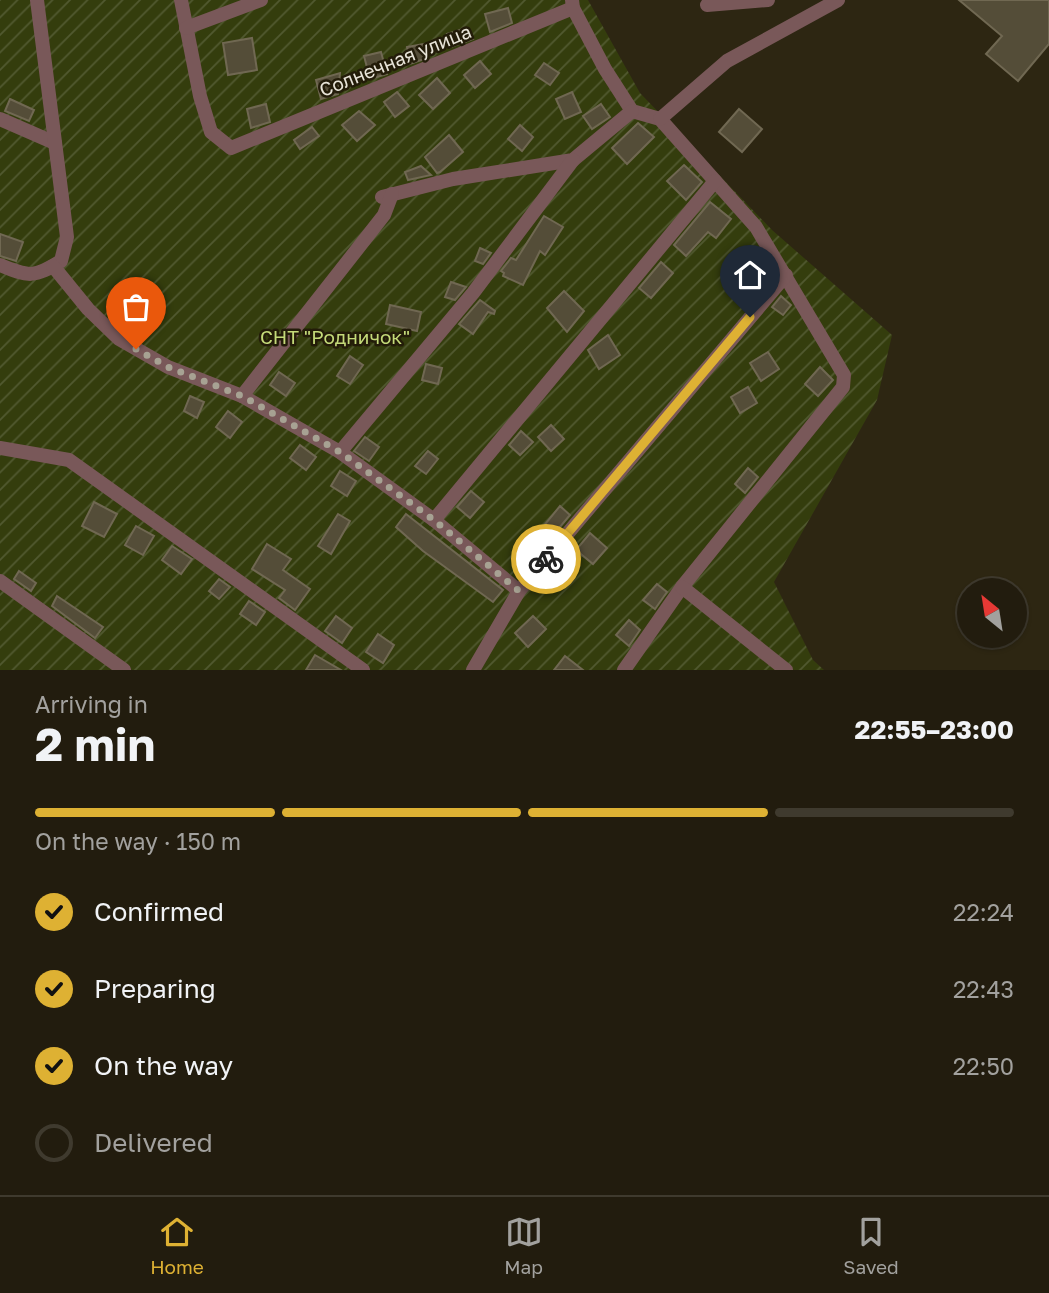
<!DOCTYPE html>
<html lang="en">
<head>
<meta charset="utf-8">
<style>
  :root { --surface:#221c0e; --page:#2a2517; --text:#f1f3f6; --muted:#a2a19e; --line:#3f3a2e; --accent:#deb133 }
  body { margin:0; font-family:"Golos Text",sans-serif; background:var(--page); color:var(--text); height:100vh; display:flex; flex-direction:column; font-size:26px; white-space:nowrap }
  * { box-sizing:border-box; margin:0 }
  p { font-size:23px; color:var(--muted) }
  .icon { flex:none; width:38px; height:38px; fill:none; stroke:currentColor; stroke-width:2; stroke-linecap:round; stroke-linejoin:round }
  .map { position:relative; height:670px; overflow:hidden }
  .panel { display:flex; flex-direction:column; background:var(--surface); flex:1 }
  .panel>* { flex:none }
  .needle { width:46px; rotate:330deg }
  .buttons { position:absolute; left:957px; top:578px; display:grid; gap:14px }
  .buttons a { display:grid; place-items:center; width:70px; height:70px; border-radius:50%; background:var(--surface); box-shadow:0 2px 5px #0004,0 0 0 2px var(--line); font-size:35px }
  .pin { position:absolute; display:grid; place-items:center; width:60px; height:60px; color:#fff; margin:-72px -30px; border-radius:50% 50% 50% 0; rotate:-45deg; box-shadow:0 0 7px #0007 }
  .pin .icon { rotate:45deg }
  .courier { position:absolute; display:grid; place-items:center; width:70px; height:70px; margin:-35px; border:5px solid #deb133; border-radius:50%; background:#fff; color:#222; box-shadow:0 2px 9px #0007 }
  .headline em { font-style:normal; font-weight:700 }
  .headline div { display:flex; flex-direction:column-reverse }
  .headline { display:flex; align-items:center; justify-content:space-between; height:119px; padding:0 35px }
  h1 { font-size:46px; font-weight:700; line-height:52px }
  .bar { display:grid; grid-template-columns:repeat(4,1fr); gap:10px 7px; align-content:center; height:84px; padding:0 35px }
  .bar i { height:9px; border-radius:5px; background:var(--line) }
  .bar .current { background:var(--accent) }
  .bar p { grid-column:span 4 }
  ol { padding:0 35px; list-style:none }
  li { display:flex; align-items:center; gap:21px; height:77px }
  li p { margin-inline-start:auto }
  li .icon { padding:7px; border-radius:50%; background:var(--accent); color:#111; stroke-width:4 }
  li:last-child { color:var(--muted) }
  li i { width:38px; height:38px; border:4px solid var(--line); border-radius:50% }
  .tab-bar { display:flex; justify-content:space-around; align-items:center; height:98px; border-top:2px solid var(--line); background:var(--surface); font-size:19px; color:var(--muted) }
  .tab-bar a { display:grid; justify-items:center; gap:4px }
  .tab-bar .current { color:var(--accent) }
  .map>svg:first-child { display:block }
  .garden { fill:url(#garden-furrows) }
  .building { fill:#544d38; stroke:#706852; stroke-width:2 }
  .lines { fill:none; stroke-linecap:round; stroke-linejoin:round }
  .minor { stroke:#795859; stroke-width:14 }
  .done { stroke:#a7a293; stroke-width:7; stroke-dasharray:0 12.6 }
  .route { stroke:#deb133; stroke-width:9 }
  .labels { text-anchor:middle; dominant-baseline:central; stroke-width:5; stroke-linejoin:round; paint-order:stroke }
  .street-label { font-size:19px; fill:#e8e4d8; stroke:#231c09 }
  .park-label { font-size:19px; fill:#c4da79; stroke:#231c09 }
</style>
</head>
<body>
<div class="map">
<svg width="1049" height="670" viewBox="0 0 1049 670">
  <defs>
    <pattern id="garden-furrows" width="10" height="10" patternUnits="userSpaceOnUse" patternTransform="scale(1.75)"><rect width="10" height="10" fill="#343d0d"/><path d="M-1 1l2-2M0 10L10 0M9 11l2-2" fill="none" stroke="#515930"/></pattern>
  </defs>
  <rect width="100%" height="100%" fill="#2d2612"/>
  <!-- garden -->
  <polygon class="garden" points="0,0 588,0 640,93 772,230 892,335 877,400 774,582 813,660 824,670 0,670"/>
  <!-- building -->
  <g class="building">
    <polygon points="959,0 1049,0 1049,44 1018,81 986,54 1002,36"/>
    <polygon points="508,8 512,23 490,32 485,14"/>
    <polygon points="467,28 473,39 451,47 447,34"/>
    <polygon points="252,38 257,70 228,75 223,43"/>
    <polygon points="424,44 427,58 410,64 407,47"/>
    <polygon points="381,52 387,74 370,79 364,56"/>
    <polygon points="480,61 491,74 475,88 464,75"/>
    <polygon points="544,63 559,73 550,85 535,75"/>
    <polygon points="340,73 338,94 321,99 316,80"/>
    <polygon points="437,78 450,93 433,109 419,95"/>
    <polygon points="397,92 409,106 395,117 384,102"/>
    <polygon points="572,92 581,112 565,119 556,99"/>
    <polygon points="10,99 34,110 29,121 5,111"/>
    <polygon points="266,104 270,122 251,128 247,109"/>
    <polygon points="601,104 610,117 592,129 583,116"/>
    <polygon points="739,109 762,129 742,152 719,132"/>
    <polygon points="359,111 375,125 357,141 342,125"/>
    <polygon points="638,123 654,137 627,164 612,148"/>
    <polygon points="520,125 533,137 522,151 508,139"/>
    <polygon points="312,127 319,136 300,149 294,140"/>
    <polygon points="449,135 463,152 440,172 437,173 425,157"/>
    <polygon points="684,165 702,182 686,200 667,181"/>
    <polygon points="421,166 431,175 408,180 405,172"/>
    <polygon points="710,202 731,219 716,238 708,232 686,256 674,245"/>
    <polygon points="544,216 563,227 545,255 540,251 523,285 503,276 504,273 501,271 511,258 516,260"/>
    <polygon points="0,234 23,242 16,261 0,256"/>
    <polygon points="480,248 491,253 483,264 475,261"/>
    <polygon points="661,262 673,273 651,298 639,288"/>
    <polygon points="751,268 763,287 741,302 728,282"/>
    <polygon points="451,282 466,287 455,300 445,297"/>
    <polygon points="564,291 584,311 567,332 547,308"/>
    <polygon points="781,296 791,305 783,315 772,307"/>
    <polygon points="480,300 495,311 494,314 488,312 473,334 459,324"/>
    <polygon points="390,305 421,312 417,331 386,324"/>
    <polygon points="608,335 620,355 599,369 588,350"/>
    <polygon points="768,352 779,369 761,381 750,363"/>
    <polygon points="350,356 363,365 350,384 337,376"/>
    <polygon points="426,364 442,368 438,384 422,380"/>
    <polygon points="820,367 833,380 818,396 805,384"/>
    <polygon points="279,372 295,383 286,396 270,385"/>
    <polygon points="748,387 757,403 740,413 731,397"/>
    <polygon points="190,396 204,402 197,418 184,411"/>
    <polygon points="228,411 242,422 230,438 216,427"/>
    <polygon points="551,425 564,439 551,451 538,437"/>
    <polygon points="521,431 533,442 520,455 509,445"/>
    <polygon points="365,437 379,447 369,461 354,451"/>
    <polygon points="300,445 316,457 306,470 290,458"/>
    <polygon points="428,451 438,459 426,474 415,466"/>
    <polygon points="748,468 758,477 745,493 735,484"/>
    <polygon points="340,471 356,481 347,496 331,486"/>
    <polygon points="471,491 484,502 470,518 457,507"/>
    <polygon points="94,502 117,514 104,537 82,526"/>
    <polygon points="560,506 570,515 529,564 519,556"/>
    <polygon points="338,514 350,521 331,554 318,546"/>
    <polygon points="406,514 503,590 493,602 423,551 396,527"/>
    <polygon points="136,526 154,536 143,555 125,545"/>
    <polygon points="590,533 607,548 593,564 576,550"/>
    <polygon points="267,544 291,559 283,570 310,589 295,610 279,598 285,590 252,569"/>
    <polygon points="172,546 192,559 181,574 162,560"/>
    <polygon points="19,571 36,583 31,591 14,579"/>
    <polygon points="219,579 230,587 219,599 209,591"/>
    <polygon points="657,584 667,592 655,609 643,600"/>
    <polygon points="57,596 103,627 95,638 52,606"/>
    <polygon points="249,601 265,612 256,625 240,614"/>
    <polygon points="336,616 352,628 342,643 325,631"/>
    <polygon points="533,616 546,629 528,647 515,633"/>
    <polygon points="629,620 640,630 629,646 616,635"/>
    <polygon points="378,634 394,645 383,663 366,652"/>
    <polygon points="315,655 341,670 306,670"/>
    <polygon points="565,656 583,670 554,670"/>
  </g>
  <g class="lines">
    <!-- minor -->
    <g class="minor">
      <polyline points="181,0 200,96 211,132 231,148 573,8"/>
      <polyline points="572,0 573,8 605,69 632,111 660,119 756,227 844,375 843,387 682,587 624,670"/>
      <polyline points="707,5 768,0"/>
      <polyline points="186,28 261,0"/>
      <polyline points="0,119 55,143"/>
      <polyline points="660,119 727,61 838,0"/>
      <polyline points="382,197 453,179 573,160 632,111"/>
      <path d="M0,265C29,277 34,278 61,261L67,237L37,0"/>
      <polyline points="53,266 88,309 119,339 168,367 242,396 340,452 434,520 519,591"/>
      <polyline points="242,396 384,215 392,194"/>
      <polyline points="0,448 69,460 363,670"/>
      <polyline points="340,452 473,293 573,160"/>
      <polyline points="434,520 715,181"/>
      <polyline points="0,581 124,670"/>
      <polyline points="682,587 786,670"/>
      <polyline points="473,670 519,591 786,275"/>
    </g>
  </g>
  <g class="lines">
    <!-- done -->
    <polyline class="done" points="136,349 168,367 242,396 340,452 434,520 519,591 546,559"/>
    <!-- route -->
    <polyline class="route" points="546,559 750,317"/>
  </g>
  <g class="labels">
    <!-- street labels -->
    <g class="street-label">
      <text transform="translate(395 60) rotate(-22)">Солнечная улица</text>
    </g>
    <!-- park labels -->
    <g class="park-label">
      <text x="335" y="336">СНТ "Родничок"</text>
    </g>
  </g>
</svg>
<div class="buttons">
<a><svg class="needle" viewBox="-14 -14 28 28"><path d="M0-13l5 13h-10z" fill="#e53935"/><path d="M0 13l5-13h-10z" fill="#a2a19e"/></svg></a>
</div>
<div class="pin" style="left:136px;top:349px;background:#ea580c"><svg class="icon" aria-label="bag" viewBox="0 0 24 24"><path d="M5 8h14l-1 12H6zM9 8a3 3 0 0 1 6 0"/></svg></div>
<div class="pin" style="left:750px;top:317px;background:#1f2937"><svg class="icon" aria-label="home" viewBox="0 0 24 24"><path d="M3 11l9-7 9 7M6 9v11h12V9"/></svg></div>
<div class="courier" style="left:546px;top:559px"><svg class="icon" aria-label="bike" viewBox="0 0 24 24"><circle cx="6" cy="16" r="4"/><circle cx="18" cy="16" r="4"/><path d="M6 16l4-8h5l3 8M10 8l3 8H6M13 5h3"/></svg></div>
</div>
<section class="panel">
<div class="headline"><div><h1>2 min</h1><p>Arriving in</p></div><em>22:55–23:00</em></div>
<div class="bar"><i class="current"></i><i class="current"></i><i class="current"></i><i></i><p>On the way · 150 m</p></div>
<ol>
<li><svg class="icon" aria-label="check" viewBox="0 0 24 24"><path d="M5 12l5 5 9-10"/></svg>Confirmed<p>22:24</p></li>
<li><svg class="icon" aria-label="check" viewBox="0 0 24 24"><path d="M5 12l5 5 9-10"/></svg>Preparing<p>22:43</p></li>
<li><svg class="icon" aria-label="check" viewBox="0 0 24 24"><path d="M5 12l5 5 9-10"/></svg>On the way<p>22:50</p></li>
<li><i></i>Delivered</li>
</ol>
</section>
<nav class="tab-bar">
<a class="current"><svg class="icon" aria-label="home" viewBox="0 0 24 24"><path d="M3 11l9-7 9 7M6 9v11h12V9"/></svg>Home</a>
<a><svg class="icon" aria-label="map" viewBox="0 0 24 24"><path d="M3 6l6-2 6 2 6-2v14l-6 2-6-2-6 2zM9 4v14M15 6v14"/></svg>Map</a>
<a><svg class="icon" aria-label="saved" viewBox="0 0 24 24"><path d="M7 4h10v16l-5-4-5 4z"/></svg>Saved</a>
</nav>
</body>
</html>
